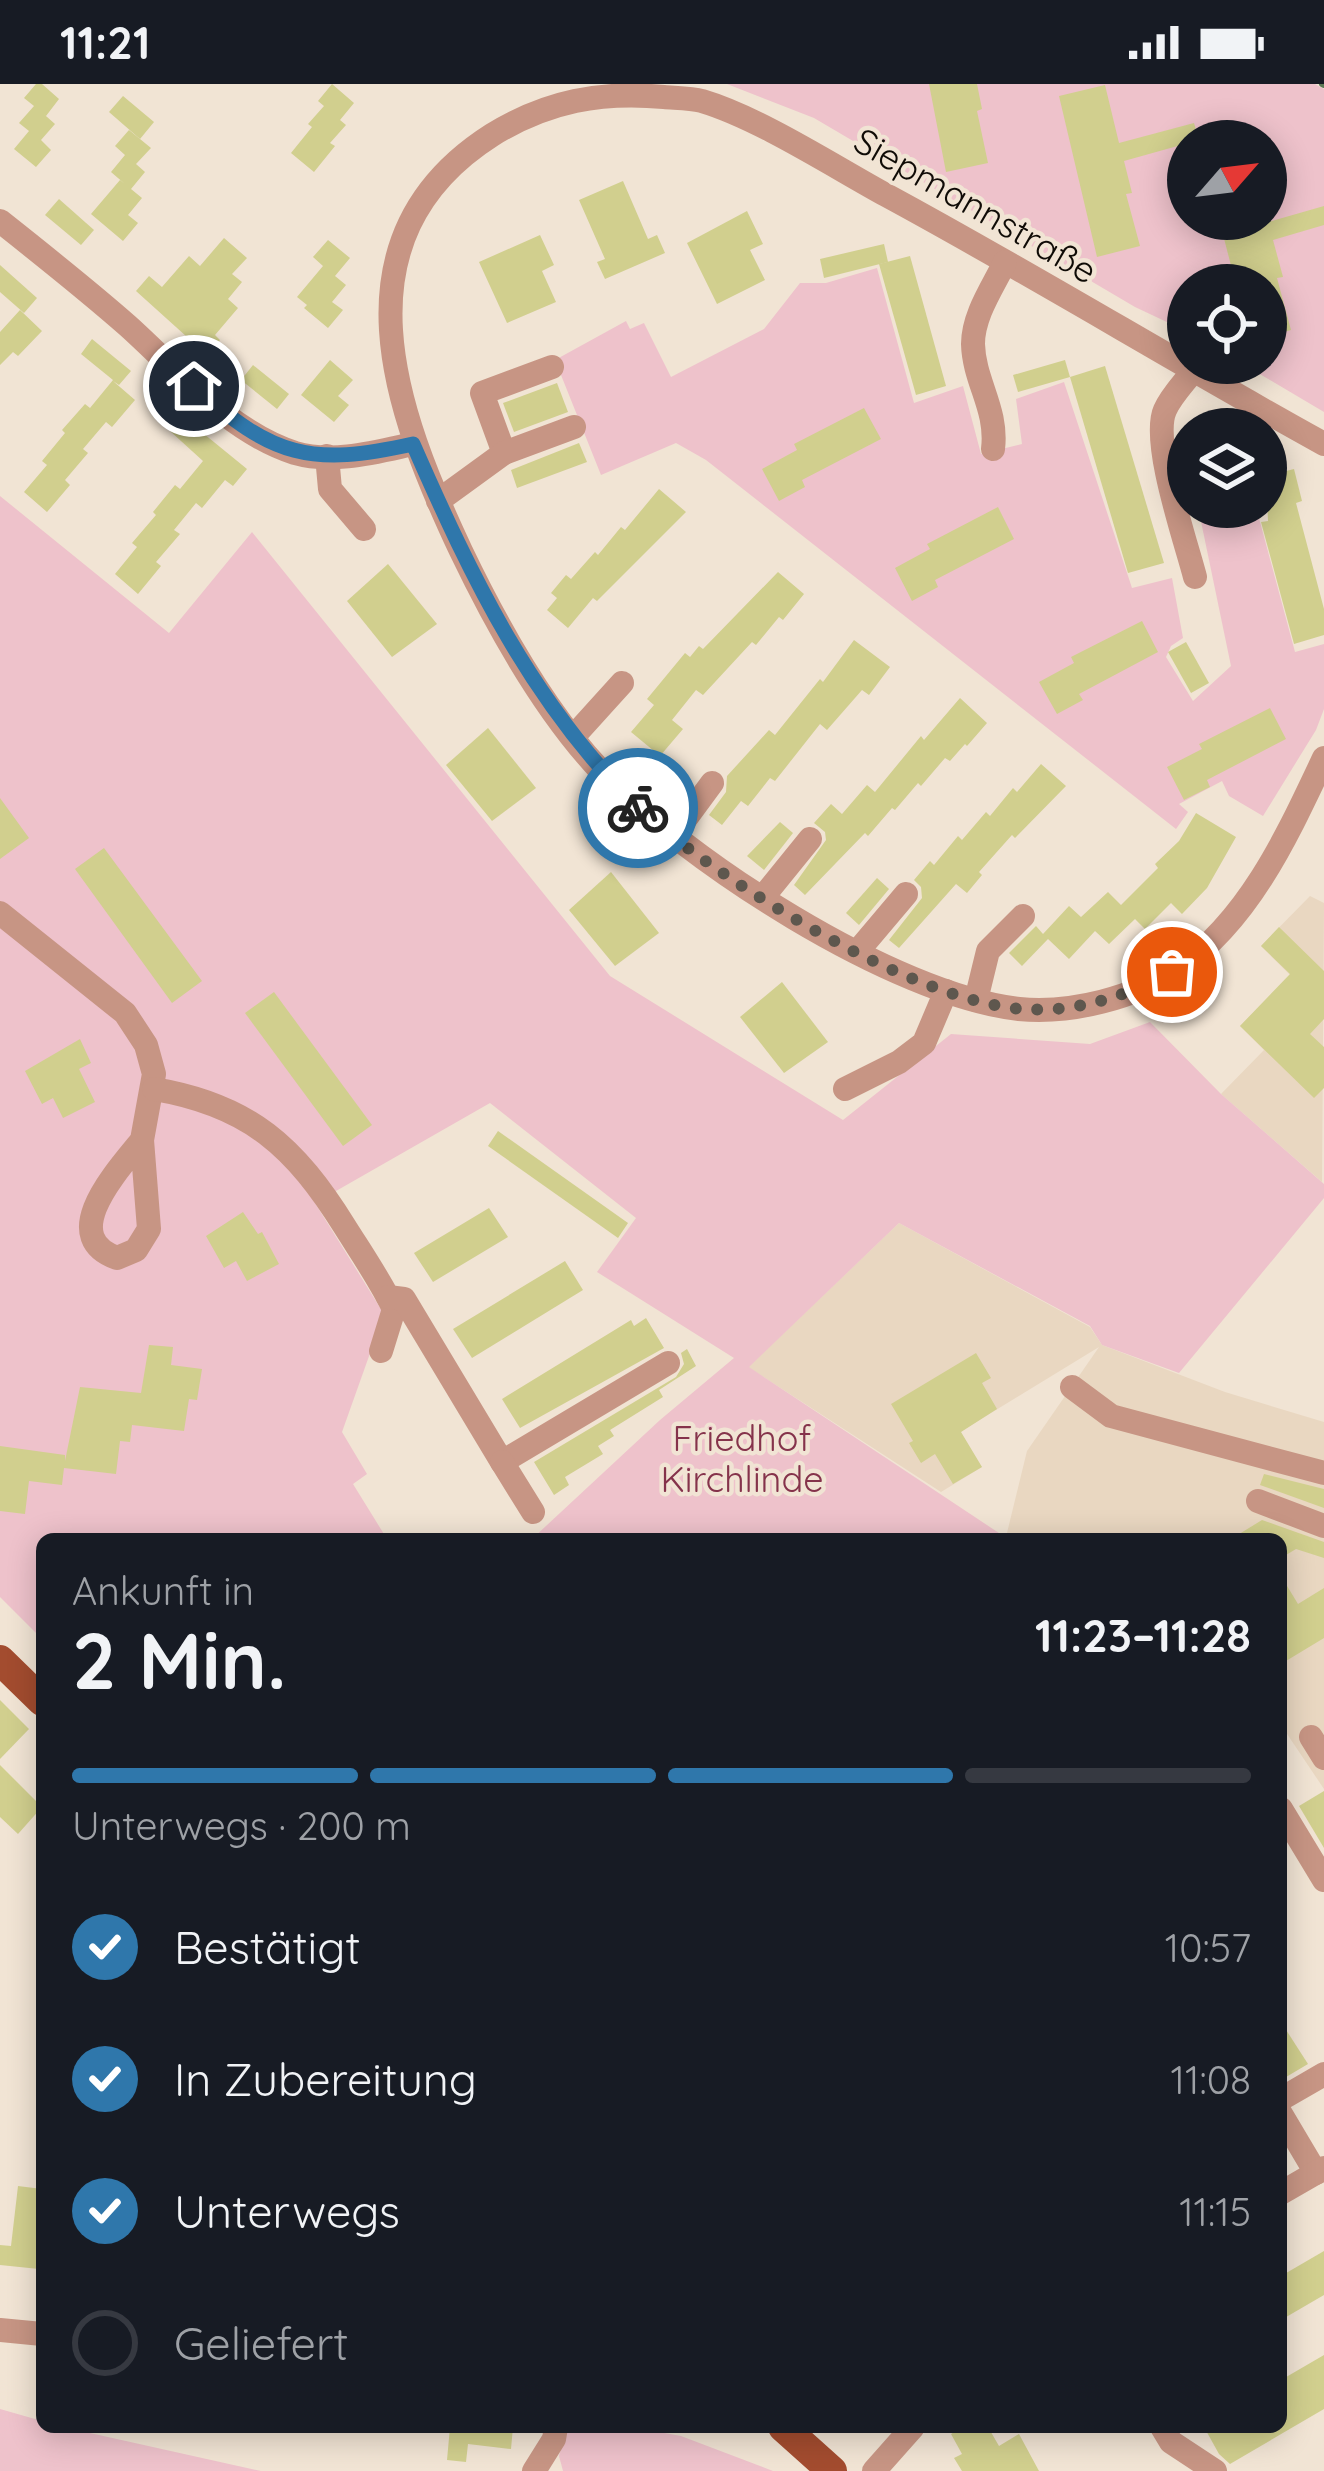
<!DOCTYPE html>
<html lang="de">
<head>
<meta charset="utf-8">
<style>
  :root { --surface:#171b24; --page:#242831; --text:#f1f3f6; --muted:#9ea1a6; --line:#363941; --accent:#2f77ab }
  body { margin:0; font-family:Quicksand,sans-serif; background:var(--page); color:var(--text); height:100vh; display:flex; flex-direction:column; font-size:45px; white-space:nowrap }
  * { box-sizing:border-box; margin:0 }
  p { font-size:39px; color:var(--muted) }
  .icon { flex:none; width:66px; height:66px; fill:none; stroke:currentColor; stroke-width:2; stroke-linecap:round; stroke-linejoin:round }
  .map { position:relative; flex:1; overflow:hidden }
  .panel { position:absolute; left:36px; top:1449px; width:1251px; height:900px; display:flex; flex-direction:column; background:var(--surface); border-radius:18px; box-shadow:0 6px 30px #0003 }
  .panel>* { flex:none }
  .needle { width:78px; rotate:62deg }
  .controls { position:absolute; left:1167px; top:36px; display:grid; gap:24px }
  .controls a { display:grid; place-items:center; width:120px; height:120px; border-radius:50%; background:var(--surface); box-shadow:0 6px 30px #0003; font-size:60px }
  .pin { position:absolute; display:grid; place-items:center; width:102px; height:102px; color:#fff; margin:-51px; border:6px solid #fff; border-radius:50%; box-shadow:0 3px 12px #0007 }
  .courier { position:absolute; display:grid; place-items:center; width:120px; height:120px; margin:-60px; border:9px solid #2f77ab; border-radius:50%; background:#fff; color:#222; box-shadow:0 3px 15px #0007 }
  .summary em { font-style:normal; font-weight:700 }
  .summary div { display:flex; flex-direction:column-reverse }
  .summary { display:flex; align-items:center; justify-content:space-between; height:204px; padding:0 36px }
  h1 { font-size:78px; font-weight:700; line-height:90px }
  .bar { display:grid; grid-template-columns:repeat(4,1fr); gap:18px 12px; align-content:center; height:144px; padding:0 36px }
  .bar i { height:15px; border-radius:9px; background:var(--line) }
  .bar .on { background:var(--accent) }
  .bar p { grid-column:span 4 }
  ol { padding:0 36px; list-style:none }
  li { display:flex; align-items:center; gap:36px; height:132px }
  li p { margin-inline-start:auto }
  li .icon { padding:12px; border-radius:50%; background:var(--accent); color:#fff; stroke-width:4 }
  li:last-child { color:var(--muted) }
  li i { width:66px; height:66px; border:6px solid var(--line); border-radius:50% }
  .status { display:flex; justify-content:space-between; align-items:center; height:84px; padding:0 60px; background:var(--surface); direction:ltr }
  .status svg { height:33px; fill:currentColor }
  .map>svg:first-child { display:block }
  .built { fill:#e9d7c1 }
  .green { fill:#eec2cb; fill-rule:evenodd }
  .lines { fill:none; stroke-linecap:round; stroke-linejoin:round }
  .stream { stroke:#5d7a56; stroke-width:6 }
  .building { fill:#d1cf8e }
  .minor { stroke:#c79584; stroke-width:24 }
  .major { stroke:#a34c2f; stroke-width:30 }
  .done { stroke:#5e574e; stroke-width:12; stroke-dasharray:0 21.6 }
  .route { stroke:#2f77ab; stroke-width:15 }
  .labels { text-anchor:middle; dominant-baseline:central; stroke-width:9; stroke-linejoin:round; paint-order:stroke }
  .street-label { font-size:36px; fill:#0f0b06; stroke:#f1e4d4 }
  .park-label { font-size:36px; fill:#85334b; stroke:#f1e4d4 }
</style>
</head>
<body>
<div class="status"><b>11:21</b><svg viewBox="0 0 49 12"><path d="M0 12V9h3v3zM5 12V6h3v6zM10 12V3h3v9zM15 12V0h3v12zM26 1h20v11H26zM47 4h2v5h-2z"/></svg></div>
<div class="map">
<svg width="1324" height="2387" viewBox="0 0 1324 2387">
  <rect width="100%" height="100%" fill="#f1e4d4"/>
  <!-- built -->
  <g class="built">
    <polygon points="1310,812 1324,819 1322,1098 1221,1010 1264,966 1240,942 1290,891 1261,862"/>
    <polygon points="899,1139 1090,1243 1102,1261 1225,1308 1324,1338 1324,1705 1281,1641 1281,1455 1006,1453 1027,1367 1099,1263 950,1354 982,1383 941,1408 748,1283"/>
  </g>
  <!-- green -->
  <g class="green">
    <path d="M727,0H1315L1324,5V328L1241,279H1266V201H1188V248L1135,223L814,34ZM1188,57H1266V135H1188Z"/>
    <polygon points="877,184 914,319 963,302 981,370 1022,360 1016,315 1064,298 1132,504 1172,494 1183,554 1171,562 1166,573 1193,617 1231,582 1198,423 1256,423 1295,568 1324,560 1324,625 1316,646 1263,732 1229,712 1222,697 1179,720 1188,728 1176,745 706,376 676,359 601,391 555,276 626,237 630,245 644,239 671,293 764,245 800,199 826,199"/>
    <polygon points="0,412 169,549 252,448 610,892 843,1036 951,950 1090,960 1150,938 1221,1010 1324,1100 1324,1114 1179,1289 1102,1261 1090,1242 899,1139 749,1283 1008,1455 532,1455 660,1336 734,1274 597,1188 636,1134 490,1019 315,1119 384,1230 342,1348 367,1390 353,1400 387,1455 42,1455 42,1555 0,1513"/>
    <polygon points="0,2325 42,2337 42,2343 63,2343 261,2387 0,2387"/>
    <polygon points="567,2343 631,2343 681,2352 773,2387 563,2387 559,2372"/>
  </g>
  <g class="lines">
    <!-- stream -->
    <polyline class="stream" points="1322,0 1324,1"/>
  </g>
  <!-- building -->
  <g class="building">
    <polygon points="36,0 42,0 59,15 46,32 38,25 55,40 41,56 51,66 36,83 14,65 29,47 19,39 34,22 24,14"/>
    <polygon points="332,0 354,19 340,36 346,41 330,59 335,62 314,88 291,69 312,43 308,40 324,22 318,17"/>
    <polygon points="929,0 977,0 982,25 977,27 988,79 946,88"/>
    <polygon points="1105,1 1119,59 1194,39 1199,56 1124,77 1132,109 1126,110 1140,162 1097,173 1059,12"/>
    <polygon points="123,12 154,38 140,55 109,28"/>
    <polygon points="129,46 151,64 136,80 145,88 131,105 142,114 128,131 138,139 123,157 91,130 120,96 125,100 111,88 125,71 115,62"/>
    <polygon points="623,97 648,155 657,151 665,169 605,195 597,178 605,175 579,116"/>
    <polygon points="59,115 94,146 81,161 45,131"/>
    <polygon points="1324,122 1324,141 1273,156 1283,193 1277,194 1291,246 1266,253 1266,201 1236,201 1219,135 1268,135 1268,138"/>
    <polygon points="747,127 763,160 750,166 765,196 717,220 687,159"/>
    <polygon points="540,151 554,181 542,187 556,218 507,239 479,178"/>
    <polygon points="224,154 247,174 232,190 242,198 228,215 238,224 215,251 220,256 207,271 136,207 149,192 162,203 189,172 200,182"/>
    <polygon points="328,156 350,174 335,192 346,201 332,218 343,226 328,244 304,224 307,221 297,213 323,182 313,173"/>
    <polygon points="884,160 888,178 824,194 820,175"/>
    <polygon points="910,172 946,302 916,311 879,180"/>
    <polygon points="0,181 37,214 24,229 0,208"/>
    <polygon points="20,226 42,247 18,272 13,268 0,281 0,248"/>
    <polygon points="92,255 131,287 119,301 113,297 135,316 112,343 106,338 83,365 88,369 65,396 70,401 47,428 24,408 47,381 42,377 65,349 62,346 85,320 90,324 113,296 81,270"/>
    <polygon points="330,276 353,296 338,312 349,321 334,338 301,311"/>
    <polygon points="1065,276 1070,293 1018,308 1013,291"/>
    <polygon points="253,281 289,310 277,325 241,296"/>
    <polygon points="1105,282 1164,479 1128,489 1070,293"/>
    <polygon points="557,299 568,328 514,348 503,319"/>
    <polygon points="864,324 881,355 802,396 805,403 779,417 762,385 797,366 794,360"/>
    <polygon points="182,332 247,385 233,402 225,396 202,424 196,419 174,446 180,450 156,478 161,482 138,510 115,490 137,463 132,459 156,431 153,428 175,401 180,405 203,377 170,347"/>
    <polygon points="579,359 587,378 517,404 511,386"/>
    <polygon points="1294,385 1302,417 1296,419 1324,525 1324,551 1294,560 1261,438 1268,437 1266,392"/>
    <polygon points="659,405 686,428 597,517 593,514 568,544 547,526 557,514 551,509 566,491 571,495 595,468 598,471 621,443 625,446"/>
    <polygon points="998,423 1014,455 935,496 938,503 912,517 895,484 930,465 927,460"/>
    <polygon points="388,480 437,540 392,573 347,517"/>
    <polygon points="778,488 804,510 783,536 779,533 756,561 752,558 703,611 696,606 672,636 683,645 660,672 631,648 654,621 647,615 685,569 690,573 699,562 703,565"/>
    <polygon points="1142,537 1158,568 1079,610 1083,616 1057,630 1039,598 1074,579 1071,573"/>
    <polygon points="854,556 890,583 869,611 862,606 827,646 820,640 775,697 770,694 748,722 741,717 722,741 709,731 726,708 727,692 769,646 775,651 820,595 823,598"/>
    <polygon points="1186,558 1209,599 1191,609 1168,568"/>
    <polygon points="960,614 987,639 967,662 965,660 950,677 945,674 921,702 918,699 895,726 892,724 868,752 865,749 805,811 794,801 826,756 825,748 814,739 831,720 842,730 867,701 875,708 921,652 924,656"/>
    <polygon points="1270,624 1286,655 1207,696 1210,703 1184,716 1167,683 1202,665 1199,660"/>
    <polygon points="488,644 536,704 492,737 446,681"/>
    <polygon points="1041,680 1066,702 1015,754 1012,751 979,788 982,791 967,809 956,800 899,864 889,856 922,814 921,803 914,796 930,777 934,781 958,752 962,756 986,728 990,732 1013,704 1017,708"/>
    <polygon points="0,714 29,754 0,775"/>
    <polygon points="1196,729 1236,753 1207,804 1182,830 1171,819 1145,845 1135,835 1109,860 1095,847 1069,875 1048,855 1022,882 1009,869 1036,842 1043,850 1069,822 1081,833 1108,808 1121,821 1158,784 1155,780 1179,757"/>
    <polygon points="780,738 793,749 764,786 747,772"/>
    <polygon points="104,764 202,897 172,919 75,785"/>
    <polygon points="611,788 659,849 615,882 569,826"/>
    <polygon points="877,794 889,805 859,841 846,829"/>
    <polygon points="1279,843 1324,887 1324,935 1310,950 1324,963 1324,1004 1314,1014 1240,942 1290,890 1261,862"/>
    <polygon points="782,898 828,958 784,989 740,933"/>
    <polygon points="274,908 372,1041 343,1062 245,929"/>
    <polygon points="80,955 91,979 79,985 95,1018 63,1034 53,1014 42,1020 25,987"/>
    <polygon points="498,1047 628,1139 618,1154 488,1062"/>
    <polygon points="489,1124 508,1153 433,1198 414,1169"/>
    <polygon points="243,1128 258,1150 262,1148 279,1180 247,1197 236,1177 224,1184 206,1152"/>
    <polygon points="565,1177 583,1206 472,1274 453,1245"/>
    <polygon points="646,1234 664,1264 520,1344 502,1315 631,1236 634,1242"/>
    <polygon points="149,1261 173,1263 171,1281 202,1285 197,1316 189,1315 184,1347 132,1341 130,1358 120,1357 116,1390 64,1384 62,1401 29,1397 25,1430 0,1427 0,1362 65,1371 65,1377 80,1303 141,1309"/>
    <polygon points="687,1265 696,1282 659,1306 663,1313 610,1346 614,1352 598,1362 603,1370 565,1393 569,1401 554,1411 534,1378 676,1293 684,1280 681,1269"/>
    <polygon points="976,1269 991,1294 982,1299 997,1325 961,1348 982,1383 953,1400 935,1370 921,1379 909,1359 913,1357 891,1320"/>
    <polygon points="1264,1390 1324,1405 1324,1424 1260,1401"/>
    <polygon points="1262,1436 1324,1458 1324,1474 1296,1465 1281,1474 1281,1455 1231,1455"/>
    <polygon points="1281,1492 1298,1520 1324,1504 1324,1554 1281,1580"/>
    <polygon points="0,1616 29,1645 0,1675"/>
    <polygon points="0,1681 42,1723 18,1750 0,1733"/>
    <polygon points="1324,1707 1324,1764 1299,1722"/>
    <polygon points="1281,1938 1308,1980 1281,1996"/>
    <polygon points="18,2102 42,2105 39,2185 0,2181 0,2161 11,2162"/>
    <polygon points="1324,2167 1324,2211 1281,2236 1281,2192"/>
    <polygon points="1324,2271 1324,2325 1230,2380 1219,2370 1204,2343 1281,2343 1281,2296"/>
    <polygon points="450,2343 513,2343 511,2365 468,2360 466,2378 447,2376"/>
    <polygon points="963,2343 988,2343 999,2362 1019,2350 1039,2387 962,2387 954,2374 962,2370 951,2350"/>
  </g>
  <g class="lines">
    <!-- minor -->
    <g class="minor">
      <path d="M0,137C43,171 87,206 128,242C178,287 229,348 295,369C333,380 376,368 413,360"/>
      <path d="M1193,287C1184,299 1171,312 1165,326C1151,357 1186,458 1195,493"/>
      <path d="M1324,360C1177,279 1034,191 886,111C833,82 759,34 702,17C691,14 676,14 664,13C601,7 547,17 492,51C329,155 396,329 461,467C496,540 543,625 599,685C685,776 893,911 1019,925C1071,930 1135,914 1179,884C1250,835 1288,750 1324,674"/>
      <path d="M993,365C998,325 974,298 973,260C973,231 993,203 1005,178"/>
      <polyline points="504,369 482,309 552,283"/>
      <polyline points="327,372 330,405 364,445"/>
      <polyline points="438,417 504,369 574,343"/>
      <polyline points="574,652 622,599"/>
      <polyline points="673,752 712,699"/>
      <polyline points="763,813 810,755"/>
      <path d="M0,829L125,929L146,961L154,990L142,1056L149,1145L136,1166L117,1174C56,1152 118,1086 142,1056"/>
      <polyline points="857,868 906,810"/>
      <polyline points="976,916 988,867 1023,832"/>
      <path d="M154,1005C250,1021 295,1063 345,1143C362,1170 380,1196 394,1225L381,1267"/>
      <polyline points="845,1005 899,978 924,959 946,907"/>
      <polyline points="388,1213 404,1215 502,1378 668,1279"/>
      <polyline points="1072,1303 1111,1332 1324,1389"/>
      <polyline points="502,1378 533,1428"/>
      <polyline points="1258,1417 1324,1442"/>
      <polyline points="1311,1653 1324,1674"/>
      <polyline points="1281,1725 1324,1796"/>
      <polyline points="1281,2015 1324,1990"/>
      <polyline points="1281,2030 1316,2089"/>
      <polyline points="1281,2109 1324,2084"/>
      <polyline points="0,2246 42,2250"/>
      <polyline points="1162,2343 1171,2358 1215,2387"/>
      <polyline points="534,2387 554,2355 556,2343"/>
      <polyline points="874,2387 913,2343"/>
    </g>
    <!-- major -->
    <g class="major">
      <polyline points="0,1576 42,1617"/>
      <polyline points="783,2343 832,2387"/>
    </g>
  </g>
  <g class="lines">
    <!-- done -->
    <path class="done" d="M638,724C720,797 913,918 1023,925C1076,929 1126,912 1172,888"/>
    <!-- route -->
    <path class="route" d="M194,302C272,373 311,383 413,360C473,497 531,617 638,724"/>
  </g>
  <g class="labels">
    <!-- street labels -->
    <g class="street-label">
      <text transform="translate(976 121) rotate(30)">Siepmannstraße</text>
    </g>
    <!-- park labels -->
    <g class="park-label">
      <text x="742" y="1353">Friedhof<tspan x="742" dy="41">Kirchlinde</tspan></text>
    </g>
  </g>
</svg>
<div class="controls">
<a><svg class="needle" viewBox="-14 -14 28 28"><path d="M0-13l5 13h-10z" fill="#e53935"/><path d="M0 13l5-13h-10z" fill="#9ea1a6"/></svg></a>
<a><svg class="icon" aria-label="locate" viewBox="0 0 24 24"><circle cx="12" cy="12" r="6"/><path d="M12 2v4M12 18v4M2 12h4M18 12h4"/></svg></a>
<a><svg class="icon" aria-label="layers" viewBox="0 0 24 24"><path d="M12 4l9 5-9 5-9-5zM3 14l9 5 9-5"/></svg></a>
</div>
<div class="pin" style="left:1172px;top:888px;background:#ea580c"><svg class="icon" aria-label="bag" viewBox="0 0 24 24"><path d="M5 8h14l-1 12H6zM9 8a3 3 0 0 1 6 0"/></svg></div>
<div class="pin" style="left:194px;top:302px;background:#1f2937"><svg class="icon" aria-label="home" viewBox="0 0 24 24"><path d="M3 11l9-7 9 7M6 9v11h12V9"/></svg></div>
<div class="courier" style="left:638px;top:724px"><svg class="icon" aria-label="bike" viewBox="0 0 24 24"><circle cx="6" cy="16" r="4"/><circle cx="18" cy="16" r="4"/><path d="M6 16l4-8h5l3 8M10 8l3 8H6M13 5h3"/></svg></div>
<section class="panel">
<div class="summary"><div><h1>2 Min.</h1><p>Ankunft in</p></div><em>11:23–11:28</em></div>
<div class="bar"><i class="on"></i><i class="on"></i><i class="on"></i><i></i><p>Unterwegs · 200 m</p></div>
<ol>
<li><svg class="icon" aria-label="check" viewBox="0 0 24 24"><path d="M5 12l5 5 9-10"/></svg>Bestätigt<p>10:57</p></li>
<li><svg class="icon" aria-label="check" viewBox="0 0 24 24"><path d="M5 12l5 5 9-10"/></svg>In Zubereitung<p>11:08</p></li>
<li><svg class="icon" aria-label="check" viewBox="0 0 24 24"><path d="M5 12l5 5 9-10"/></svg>Unterwegs<p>11:15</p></li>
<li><i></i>Geliefert</li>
</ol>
</section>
</div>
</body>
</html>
